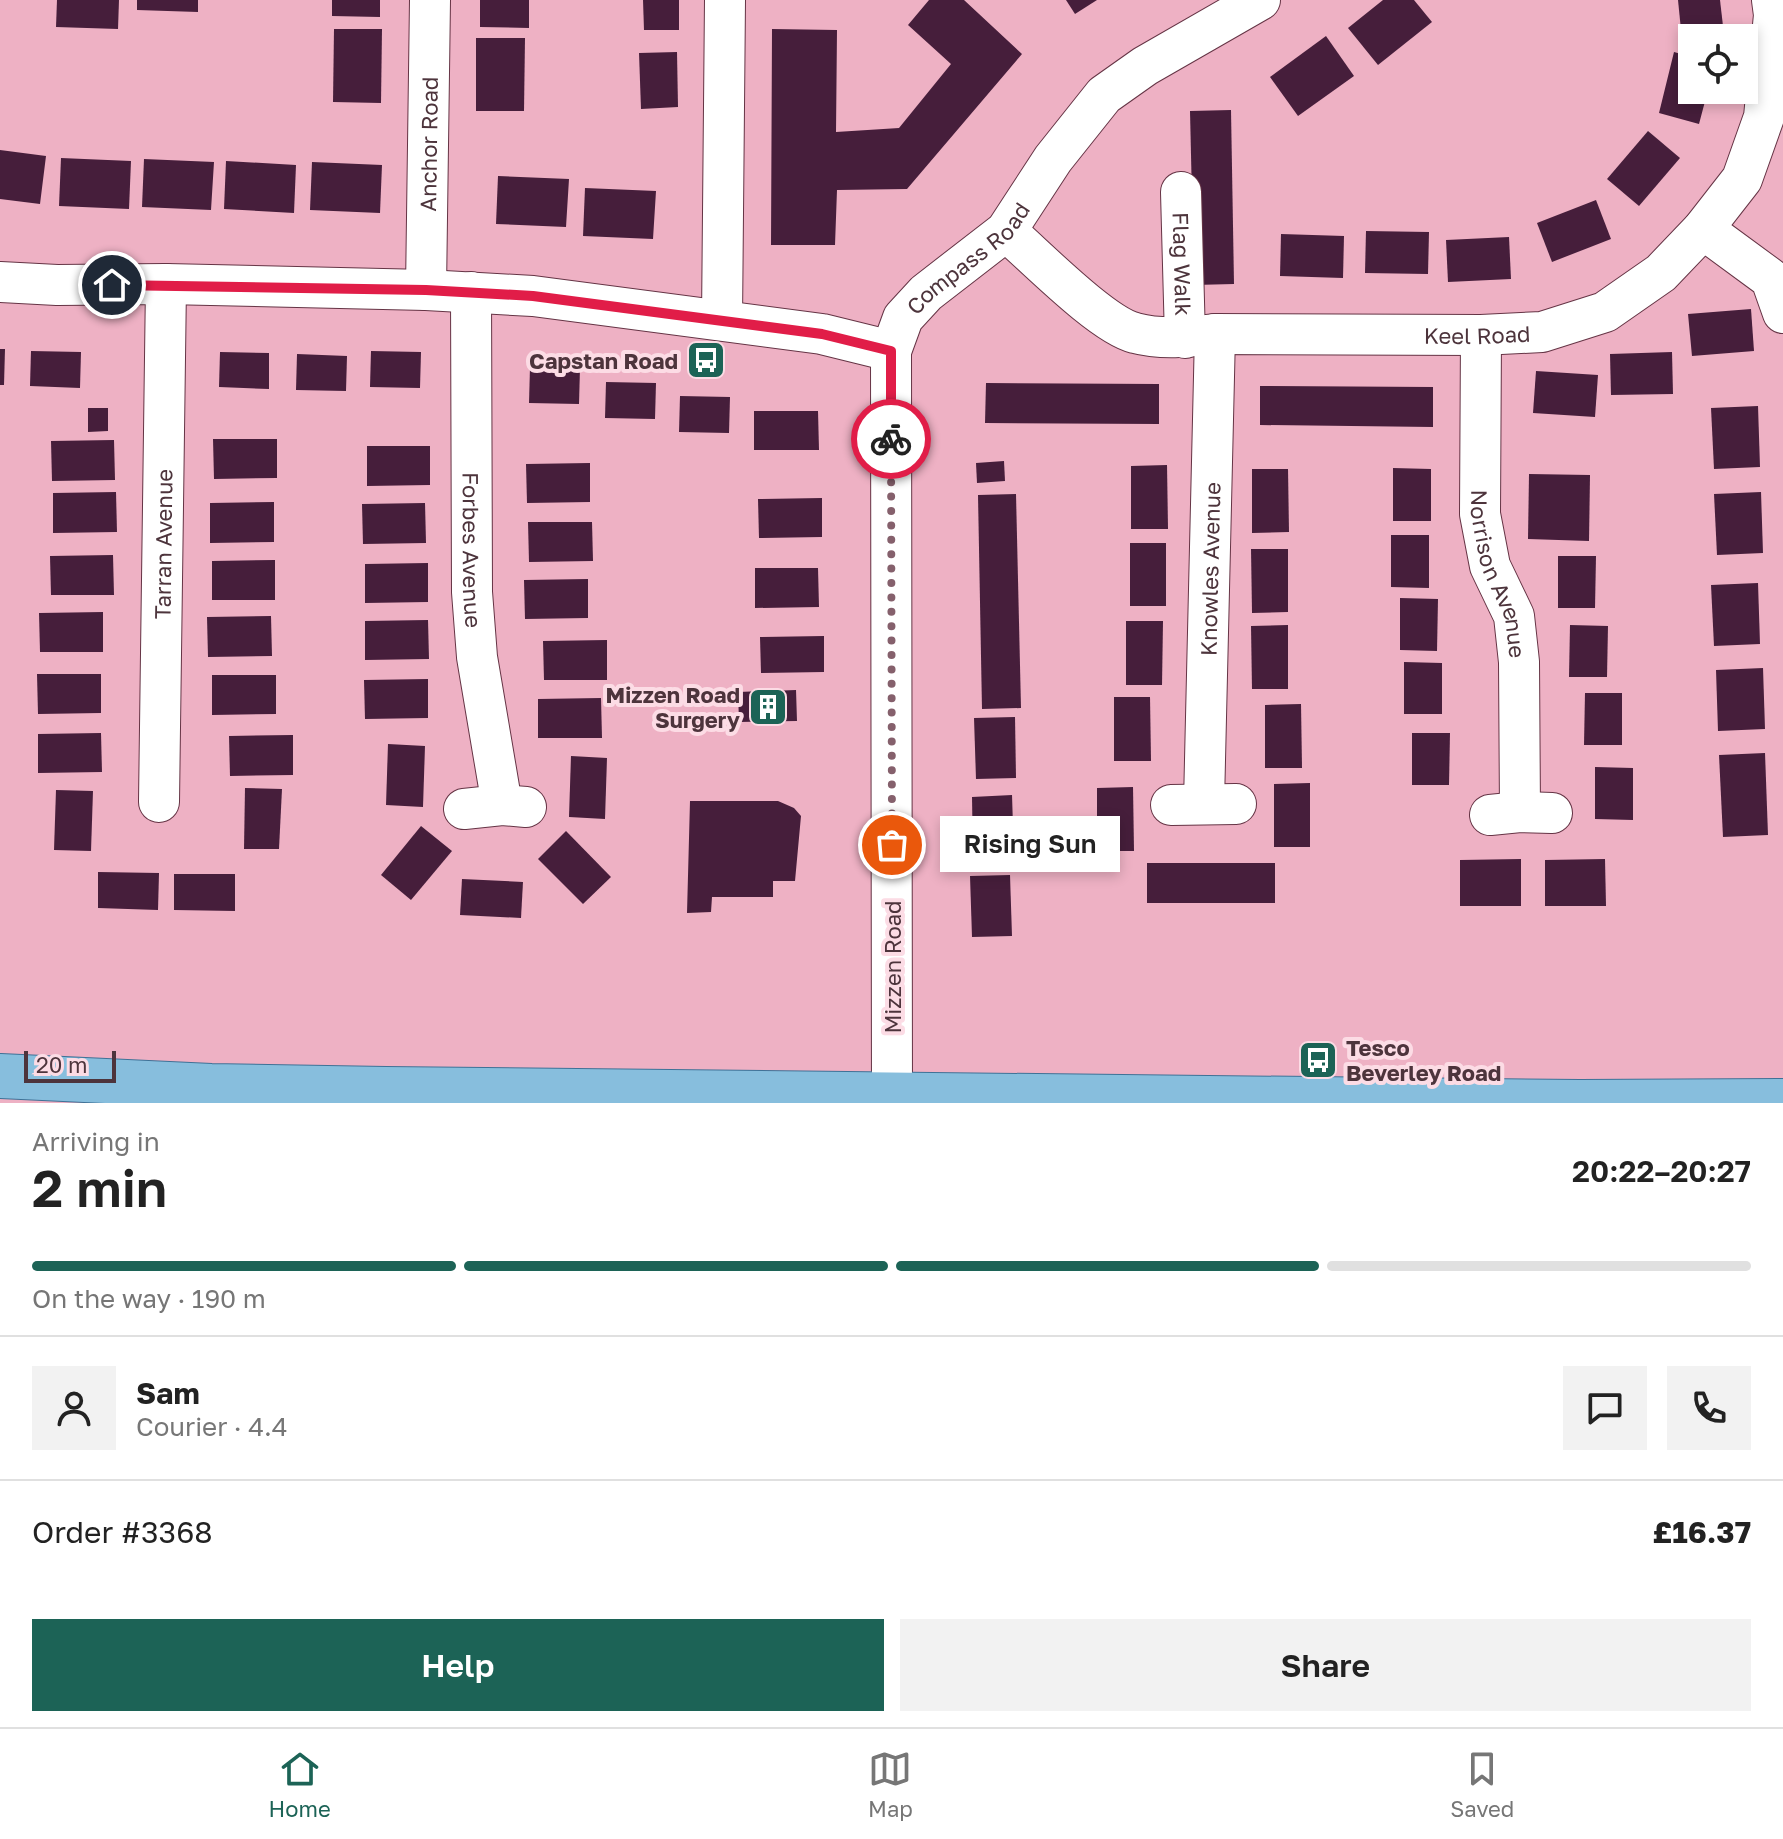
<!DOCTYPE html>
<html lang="en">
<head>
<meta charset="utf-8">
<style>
  :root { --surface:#fff; --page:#f2f2f2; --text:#222; --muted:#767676; --line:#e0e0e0; --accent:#1c6356 }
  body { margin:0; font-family:"Golos Text",sans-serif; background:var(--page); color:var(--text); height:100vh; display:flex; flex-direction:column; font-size:30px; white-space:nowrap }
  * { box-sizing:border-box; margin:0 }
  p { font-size:26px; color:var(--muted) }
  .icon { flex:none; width:44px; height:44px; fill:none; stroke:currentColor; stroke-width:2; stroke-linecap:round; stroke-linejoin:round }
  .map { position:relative; height:1103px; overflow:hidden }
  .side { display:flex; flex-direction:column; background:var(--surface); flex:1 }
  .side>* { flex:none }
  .fabs { position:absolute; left:1678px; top:24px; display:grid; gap:16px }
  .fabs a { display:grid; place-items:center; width:80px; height:80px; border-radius:0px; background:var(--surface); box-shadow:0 4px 12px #0003; font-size:40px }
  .scale { position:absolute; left:24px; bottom:20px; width:92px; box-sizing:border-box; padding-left:8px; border:4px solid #4d343c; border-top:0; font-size:22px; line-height:28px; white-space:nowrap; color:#4d343c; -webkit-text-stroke:6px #fcdce5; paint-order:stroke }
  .pin { position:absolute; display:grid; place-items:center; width:68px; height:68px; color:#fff; margin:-34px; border:4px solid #fff; border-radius:50%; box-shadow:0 2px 8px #0007 }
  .courier { position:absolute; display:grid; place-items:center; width:80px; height:80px; margin:-40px; border:6px solid #e11d48; border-radius:50%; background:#fff; color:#222; box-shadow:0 2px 10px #0007 }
  .bubble { position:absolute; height:56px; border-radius:0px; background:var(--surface); box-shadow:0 4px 12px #0003; font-size:26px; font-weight:600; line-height:56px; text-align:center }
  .head em { font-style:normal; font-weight:600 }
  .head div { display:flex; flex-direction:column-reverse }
  .head { display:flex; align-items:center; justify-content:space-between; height:136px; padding:0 32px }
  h1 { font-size:52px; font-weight:600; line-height:60px }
  .bar { display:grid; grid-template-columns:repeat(4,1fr); gap:12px 8px; align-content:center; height:96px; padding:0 32px }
  .bar i { height:10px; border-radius:6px; background:var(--line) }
  .bar .selected { background:var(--accent) }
  .bar p { grid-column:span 4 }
  .line { display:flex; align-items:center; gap:20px; padding:0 32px; border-top:2px solid var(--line) }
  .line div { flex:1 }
  .round { display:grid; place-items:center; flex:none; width:84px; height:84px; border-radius:0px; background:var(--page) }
  .cta { display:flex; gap:16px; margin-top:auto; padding:16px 32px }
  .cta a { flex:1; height:92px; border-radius:0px; background:var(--accent); color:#fff; font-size:32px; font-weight:600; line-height:92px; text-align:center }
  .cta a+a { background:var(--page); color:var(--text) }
  .tab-bar { display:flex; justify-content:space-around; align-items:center; height:112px; border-top:2px solid var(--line); background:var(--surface); font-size:22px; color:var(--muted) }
  .tab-bar a { display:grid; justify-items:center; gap:4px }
  .tab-bar .selected { color:var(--accent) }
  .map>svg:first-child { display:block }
  .building { fill:#461e3b }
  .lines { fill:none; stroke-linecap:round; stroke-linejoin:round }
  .minor-casing { stroke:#653445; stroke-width:42 }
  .major-casing { stroke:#3f7196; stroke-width:46 }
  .minor { stroke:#fff; stroke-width:40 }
  .major { stroke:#87bedd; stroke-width:44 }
  .done { stroke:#85606c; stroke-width:8; stroke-dasharray:0 14.4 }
  .route { stroke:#e11d48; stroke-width:10 }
  .labels { text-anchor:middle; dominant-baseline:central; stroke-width:8; stroke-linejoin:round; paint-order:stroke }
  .street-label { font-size:22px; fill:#4d343c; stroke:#fcdce5 }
  .poi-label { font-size:22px; font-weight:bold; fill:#4d343c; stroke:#fcdce5; text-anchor:end }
</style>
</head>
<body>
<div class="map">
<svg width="1783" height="1103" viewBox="0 0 1783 1103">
  <rect width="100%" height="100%" fill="#eeb1c4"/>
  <!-- building -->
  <g class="building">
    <polygon points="57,0 119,0 118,29 56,27"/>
    <polygon points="137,0 198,0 198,12 137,10"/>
    <polygon points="332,0 380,0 380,17 332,16"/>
    <polygon points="480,0 529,0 529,28 480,27"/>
    <polygon points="643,0 679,0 679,30 644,30"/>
    <polygon points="929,0 964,0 1022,54 907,189 837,190 835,245 771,245 772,29 837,30 836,132 899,128 951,64 908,25"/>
    <polygon points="1066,0 1097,0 1075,14"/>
    <polygon points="1383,0 1414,0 1432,22 1378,65 1348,28"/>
    <polygon points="1678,0 1720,0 1723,26 1681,30"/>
    <polygon points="334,29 382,29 381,103 333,102"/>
    <polygon points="1326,36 1354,76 1298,116 1270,77"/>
    <polygon points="476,38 525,38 524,111 476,111"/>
    <polygon points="677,52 678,107 641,109 639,53"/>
    <polygon points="1674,52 1692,57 1692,90 1708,90 1699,124 1659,113"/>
    <polygon points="1231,110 1234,284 1194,285 1190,111"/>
    <polygon points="1648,131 1680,158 1639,206 1607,179"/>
    <polygon points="0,150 46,156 40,204 0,199"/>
    <polygon points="61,158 131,161 129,209 59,206"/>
    <polygon points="144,159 214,162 211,210 142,207"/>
    <polygon points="226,161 296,165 294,213 224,209"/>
    <polygon points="312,162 382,165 380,213 310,210"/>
    <polygon points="498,176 569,179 566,227 496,224"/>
    <polygon points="585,188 656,191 653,239 583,236"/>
    <polygon points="1596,200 1611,239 1552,262 1537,223"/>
    <polygon points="1366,231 1429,232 1428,274 1365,273"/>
    <polygon points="1281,234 1344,236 1343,278 1280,276"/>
    <polygon points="1509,237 1511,279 1448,282 1446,240"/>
    <polygon points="1751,309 1754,351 1692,356 1688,314"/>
    <polygon points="0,349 5,349 4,385 0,385"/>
    <polygon points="31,351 81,352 80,388 30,386"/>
    <polygon points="371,351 421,352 420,388 370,387"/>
    <polygon points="220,352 269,353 269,389 219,387"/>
    <polygon points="1672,352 1673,394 1611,395 1610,354"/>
    <polygon points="297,354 347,356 346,391 296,390"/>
    <polygon points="530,367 580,368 579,404 529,403"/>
    <polygon points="1536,371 1598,375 1595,417 1533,413"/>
    <polygon points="606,382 656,383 655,419 605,418"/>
    <polygon points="986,383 1159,384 1159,424 985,423"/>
    <polygon points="1260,386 1433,387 1433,427 1260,425"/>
    <polygon points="680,396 730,397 729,433 679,432"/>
    <polygon points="1758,406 1760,467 1714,469 1711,408"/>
    <polygon points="88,408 108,408 108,431 88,432"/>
    <polygon points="754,411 818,411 819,450 754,450"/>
    <polygon points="213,439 277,439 277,478 214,479"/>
    <polygon points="114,440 115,480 52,481 51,441"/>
    <polygon points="367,446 430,446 430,485 367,486"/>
    <polygon points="1004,461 1005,481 977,483 976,463"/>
    <polygon points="590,463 590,502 527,503 526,464"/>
    <polygon points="1167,465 1168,529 1131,529 1131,466"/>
    <polygon points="1393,468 1431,469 1431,521 1393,521"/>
    <polygon points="1252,469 1288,469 1289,532 1252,533"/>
    <polygon points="1529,474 1590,475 1589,541 1528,539"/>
    <polygon points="116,492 117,532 53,533 53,493"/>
    <polygon points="1761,492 1763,553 1717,555 1714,494"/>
    <polygon points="1016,494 1021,708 982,709 978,495"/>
    <polygon points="822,498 822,537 759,538 758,499"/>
    <polygon points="274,502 274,542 210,543 210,503"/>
    <polygon points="425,503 426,543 363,544 362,504"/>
    <polygon points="528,522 592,522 593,561 529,562"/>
    <polygon points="1391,535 1429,535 1429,588 1391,587"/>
    <rect x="1130" y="543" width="36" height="63"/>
    <polygon points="1251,549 1288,549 1288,612 1252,613"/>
    <polygon points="113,555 114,595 51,595 50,556"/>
    <polygon points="1558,556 1596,556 1595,608 1558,608"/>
    <polygon points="275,560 275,600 212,600 212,561"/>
    <polygon points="428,563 428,602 365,603 365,564"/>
    <polygon points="755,568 818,568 819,607 755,608"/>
    <polygon points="588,579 588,618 525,619 524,580"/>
    <polygon points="1758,583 1760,644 1714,646 1711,585"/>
    <polygon points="1400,598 1438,599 1437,651 1400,650"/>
    <polygon points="103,612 103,652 40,652 39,613"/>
    <polygon points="271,616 272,656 208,657 207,617"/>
    <polygon points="428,620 429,659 365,660 365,621"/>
    <polygon points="1126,621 1163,621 1162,685 1126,685"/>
    <polygon points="1288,625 1288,689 1252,689 1251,626"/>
    <polygon points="1570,625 1608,626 1607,677 1569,677"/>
    <polygon points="824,636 824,672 761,673 760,637"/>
    <polygon points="607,640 607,680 544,680 543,641"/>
    <polygon points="1404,662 1442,663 1442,714 1404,714"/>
    <polygon points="1763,668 1765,729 1718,731 1716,670"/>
    <polygon points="37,674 101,674 101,713 38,714"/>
    <polygon points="212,675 276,675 276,714 212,715"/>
    <polygon points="428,679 428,718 365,719 364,680"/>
    <polygon points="796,690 797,721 739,722 738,692"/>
    <polygon points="1585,693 1622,693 1622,745 1584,745"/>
    <polygon points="1114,697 1150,697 1151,761 1114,761"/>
    <polygon points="601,698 602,738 538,738 538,699"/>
    <polygon points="1301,704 1302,768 1265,768 1265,705"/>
    <polygon points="1015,717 1016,778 976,779 974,718"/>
    <polygon points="101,733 102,772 38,773 38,734"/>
    <polygon points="1412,733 1450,733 1449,785 1412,785"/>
    <polygon points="293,735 293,775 230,776 229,736"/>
    <polygon points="388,744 425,746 423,807 386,805"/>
    <polygon points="1765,753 1768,835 1723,837 1719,755"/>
    <polygon points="571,756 607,758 605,819 569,817"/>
    <polygon points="1595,767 1633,768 1633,820 1595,819"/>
    <polygon points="1310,783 1310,847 1274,847 1274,784"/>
    <polygon points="1133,787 1134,851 1097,851 1097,788"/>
    <polygon points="245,788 282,789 279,849 244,849"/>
    <polygon points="56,790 93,791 91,851 54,850"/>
    <polygon points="1012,795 1014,857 973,858 972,797"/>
    <polygon points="690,801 778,801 794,808 801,816 795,881 773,881 773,897 712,897 711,912 687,913"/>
    <polygon points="421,826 452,851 411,900 381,875"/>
    <polygon points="566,831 611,877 583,904 538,859"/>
    <polygon points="1521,859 1521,906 1460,906 1460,860"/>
    <polygon points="1605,859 1606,906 1545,906 1545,860"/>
    <rect x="1147" y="863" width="128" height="40"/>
    <polygon points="98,872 159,873 158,910 98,908"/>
    <polygon points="174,874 235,874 235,911 174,910"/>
    <polygon points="1010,875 1012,936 972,937 970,876"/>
    <polygon points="462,879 523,882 521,918 460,915"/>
  </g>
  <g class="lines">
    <defs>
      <g id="minor">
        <path id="s1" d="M1181,192L1185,338"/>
        <polyline points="1703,229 1771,279 1783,313"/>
        <path id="s2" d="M1006,231C1035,256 1102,325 1135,333C1161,340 1189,337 1215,334L1481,335L1542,332L1605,312L1661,273L1703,229L1742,179L1764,117L1774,15L1772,0"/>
        <polyline points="0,282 57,285 166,284 426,290 533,296 822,334 891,351"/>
        <path id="s3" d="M426,290L430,0"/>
        <path id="s4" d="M471,292L472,592L477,657L502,805"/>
        <polyline points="722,320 725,0"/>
        <path id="s5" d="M1481,335L1480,514L1490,566L1514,616L1519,662L1520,812"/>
        <path id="s6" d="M159,802L166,284"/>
        <path id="s7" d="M1204,803L1215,334"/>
        <polyline points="1171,805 1236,804"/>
        <polyline points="464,809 502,805 526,807"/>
        <polyline points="1490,815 1520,812 1552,813"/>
        <path id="s8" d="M892,1103L891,351L903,318L926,293L1006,231L1053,159L1104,95L1145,66L1260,0"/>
      </g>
      <polyline id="major" points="0,1076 211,1086 386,1089 1580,1102 1783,1101"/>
    </defs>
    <!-- minor casing -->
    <use href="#minor" class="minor-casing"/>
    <!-- major casing -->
    <use href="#major" class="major-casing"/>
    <!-- minor -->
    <use href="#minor" class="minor"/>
    <!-- major -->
    <use href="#major" class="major"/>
  </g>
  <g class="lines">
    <!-- done -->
    <polyline class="done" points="891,439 892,845"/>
    <!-- route -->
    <polyline class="route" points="112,285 426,290 533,296 822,334 891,351 891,439"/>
  </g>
  <!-- icons -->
  <defs>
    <symbol id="bus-square" viewBox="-11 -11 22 22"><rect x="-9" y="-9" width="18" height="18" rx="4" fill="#1c6356" stroke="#fcdce5"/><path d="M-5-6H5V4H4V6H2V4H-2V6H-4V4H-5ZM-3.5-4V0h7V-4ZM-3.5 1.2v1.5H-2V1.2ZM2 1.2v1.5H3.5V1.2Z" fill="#fff"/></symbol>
    <symbol id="building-square" viewBox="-11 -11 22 22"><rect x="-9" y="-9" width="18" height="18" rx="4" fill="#1c6356" stroke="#fcdce5"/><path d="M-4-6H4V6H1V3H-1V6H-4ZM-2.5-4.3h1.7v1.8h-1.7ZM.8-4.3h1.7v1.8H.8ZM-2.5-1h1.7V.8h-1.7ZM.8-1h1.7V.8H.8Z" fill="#fff"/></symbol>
  </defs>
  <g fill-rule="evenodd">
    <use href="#bus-square" x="684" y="338" width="44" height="44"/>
    <use href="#building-square" x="746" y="685" width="44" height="44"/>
    <use href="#bus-square" x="1296" y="1038" width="44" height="44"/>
  </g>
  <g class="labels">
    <!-- street labels -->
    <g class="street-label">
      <text stroke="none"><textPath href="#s3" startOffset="146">Anchor Road</textPath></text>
      <text stroke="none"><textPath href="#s8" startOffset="876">Compass Road</textPath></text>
      <text stroke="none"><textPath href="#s1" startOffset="72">Flag Walk</textPath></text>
      <text stroke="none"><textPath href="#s2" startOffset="508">Keel Road</textPath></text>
      <text stroke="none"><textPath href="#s6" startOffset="258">Tarran Avenue</textPath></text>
      <text stroke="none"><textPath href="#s4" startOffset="258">Forbes Avenue</textPath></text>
      <text stroke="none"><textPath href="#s7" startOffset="234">Knowles Avenue</textPath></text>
      <text stroke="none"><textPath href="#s5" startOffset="242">Norrison Avenue</textPath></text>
      <text transform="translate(892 967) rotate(-90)">Mizzen Road</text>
    </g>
    <!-- poi labels -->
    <g class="poi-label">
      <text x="678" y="360">Capstan Road</text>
      <text x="740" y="694">Mizzen Road<tspan x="740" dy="25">Surgery</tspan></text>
      <text x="1346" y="1047" text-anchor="start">Tesco<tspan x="1346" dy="25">Beverley Road</tspan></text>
    </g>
  </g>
</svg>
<div class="fabs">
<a><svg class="icon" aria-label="locate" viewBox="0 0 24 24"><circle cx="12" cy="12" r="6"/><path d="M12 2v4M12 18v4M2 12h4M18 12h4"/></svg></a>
</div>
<div class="scale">20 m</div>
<div class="pin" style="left:892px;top:845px;background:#ea580c"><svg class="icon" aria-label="bag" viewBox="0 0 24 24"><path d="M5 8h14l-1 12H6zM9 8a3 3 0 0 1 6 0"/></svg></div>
<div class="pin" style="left:112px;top:285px;background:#1f2937"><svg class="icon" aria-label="home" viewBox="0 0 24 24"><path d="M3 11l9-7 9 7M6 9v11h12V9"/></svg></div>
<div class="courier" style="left:891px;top:439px"><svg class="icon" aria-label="bike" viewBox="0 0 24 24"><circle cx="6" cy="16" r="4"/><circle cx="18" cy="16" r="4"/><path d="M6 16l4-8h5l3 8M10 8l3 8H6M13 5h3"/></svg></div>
<div class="bubble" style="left:940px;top:816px;width:180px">Rising Sun</div>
</div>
<section class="side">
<div class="head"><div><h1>2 min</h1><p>Arriving in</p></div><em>20:22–20:27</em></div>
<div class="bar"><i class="selected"></i><i class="selected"></i><i class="selected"></i><i></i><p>On the way · 190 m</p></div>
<div class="line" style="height:144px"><a class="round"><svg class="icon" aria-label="person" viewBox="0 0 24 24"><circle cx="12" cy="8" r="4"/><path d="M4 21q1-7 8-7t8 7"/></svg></a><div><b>Sam</b><p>Courier · 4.4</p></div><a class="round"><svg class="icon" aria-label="chat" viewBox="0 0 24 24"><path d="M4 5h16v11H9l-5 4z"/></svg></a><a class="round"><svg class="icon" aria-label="phone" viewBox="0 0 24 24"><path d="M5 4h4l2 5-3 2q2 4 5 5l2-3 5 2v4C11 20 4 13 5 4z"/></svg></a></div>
<div class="line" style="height:104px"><div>Order #3368</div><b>£16.37</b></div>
<div class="cta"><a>Help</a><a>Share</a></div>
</section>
<nav class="tab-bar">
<a class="selected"><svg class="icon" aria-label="home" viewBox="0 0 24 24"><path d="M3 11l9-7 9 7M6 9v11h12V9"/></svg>Home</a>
<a><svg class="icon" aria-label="map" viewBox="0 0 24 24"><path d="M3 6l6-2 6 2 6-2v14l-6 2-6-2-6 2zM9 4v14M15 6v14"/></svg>Map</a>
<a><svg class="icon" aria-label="saved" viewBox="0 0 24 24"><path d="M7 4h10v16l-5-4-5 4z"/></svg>Saved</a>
</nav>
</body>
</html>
